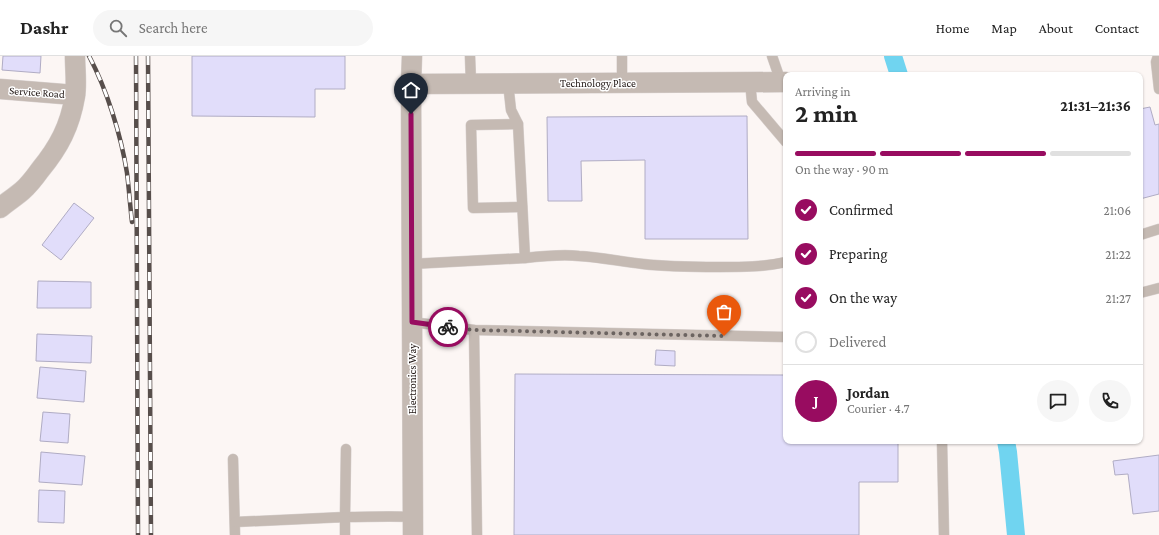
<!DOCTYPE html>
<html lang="en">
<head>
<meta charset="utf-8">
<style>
  :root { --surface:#fff; --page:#f6f6f6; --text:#222; --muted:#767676; --line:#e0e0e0; --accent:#980c60 }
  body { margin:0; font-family:"Crimson Pro",serif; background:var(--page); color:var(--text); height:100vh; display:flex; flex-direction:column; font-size:15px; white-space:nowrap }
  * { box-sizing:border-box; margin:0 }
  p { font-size:13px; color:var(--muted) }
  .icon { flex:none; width:22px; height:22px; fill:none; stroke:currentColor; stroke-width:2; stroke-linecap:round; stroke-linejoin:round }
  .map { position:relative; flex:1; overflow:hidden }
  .side { position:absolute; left:783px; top:16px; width:360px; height:372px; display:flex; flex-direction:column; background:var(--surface); border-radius:8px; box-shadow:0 1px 3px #0004 }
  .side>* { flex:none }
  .pin { position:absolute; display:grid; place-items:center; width:34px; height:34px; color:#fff; margin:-41px -17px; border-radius:50% 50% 50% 0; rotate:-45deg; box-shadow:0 0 4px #0007 }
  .pin .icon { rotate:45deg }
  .courier { position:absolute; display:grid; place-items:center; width:40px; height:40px; margin:-20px; border:3px solid #980c60; border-radius:50%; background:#fff; color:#222; box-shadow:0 1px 5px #0007 }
  .headline em { font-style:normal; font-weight:700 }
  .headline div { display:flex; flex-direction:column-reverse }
  .headline { display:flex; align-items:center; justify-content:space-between; height:68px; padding:0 12px }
  h1 { font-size:26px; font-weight:700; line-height:30px }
  .bar { display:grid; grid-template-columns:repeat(4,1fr); gap:6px 4px; align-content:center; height:48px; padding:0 12px }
  .bar i { height:5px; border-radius:3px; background:var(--line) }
  .bar .on { background:var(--accent) }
  .bar p { grid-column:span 4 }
  .line { display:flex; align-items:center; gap:10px; padding:0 12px; border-top:1px solid var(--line) }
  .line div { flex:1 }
  .round { display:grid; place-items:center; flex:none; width:42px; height:42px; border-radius:21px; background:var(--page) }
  ol { padding:0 12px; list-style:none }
  li { display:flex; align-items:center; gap:12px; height:44px }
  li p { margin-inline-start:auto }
  li .icon { padding:4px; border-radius:50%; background:var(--accent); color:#fff; stroke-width:4 }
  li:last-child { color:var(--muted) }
  li i { width:22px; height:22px; border:2px solid var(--line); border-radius:50% }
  header { display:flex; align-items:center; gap:24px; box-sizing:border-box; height:56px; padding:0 20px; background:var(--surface); border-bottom:1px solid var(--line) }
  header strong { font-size:19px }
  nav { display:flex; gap:22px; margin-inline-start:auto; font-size:14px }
  .search { width:280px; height:36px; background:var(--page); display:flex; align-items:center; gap:10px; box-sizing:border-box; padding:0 14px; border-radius:22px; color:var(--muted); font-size:15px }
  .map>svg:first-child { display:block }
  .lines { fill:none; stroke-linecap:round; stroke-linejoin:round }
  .canal { stroke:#70d4f0; stroke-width:18 }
  .building { fill:#e1ddfa; stroke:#b0acc4 }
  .service-casing { stroke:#d9d2d0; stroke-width:11 }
  .minor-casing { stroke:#d9d2d0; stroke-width:21 }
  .service { stroke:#c5bab3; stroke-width:10 }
  .minor { stroke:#c5bab3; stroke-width:20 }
  .rail-casing { stroke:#574e4b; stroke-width:4.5 }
  .rail { stroke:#fff; stroke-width:3; stroke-dasharray:9; stroke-linecap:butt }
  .done { stroke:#6c6461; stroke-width:4; stroke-dasharray:0 7.2 }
  .route { stroke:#980c60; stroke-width:5 }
  .labels { text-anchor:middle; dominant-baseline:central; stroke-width:3; stroke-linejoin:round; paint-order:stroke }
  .street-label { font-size:11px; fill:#1f1512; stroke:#fff }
</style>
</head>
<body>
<header>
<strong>Dashr</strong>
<div class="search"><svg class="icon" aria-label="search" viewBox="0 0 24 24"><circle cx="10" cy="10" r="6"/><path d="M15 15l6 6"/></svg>Search here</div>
<nav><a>Home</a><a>Map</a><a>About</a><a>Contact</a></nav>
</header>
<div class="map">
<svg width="1159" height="479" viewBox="0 0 1159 479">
  <rect width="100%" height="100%" fill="#fcf6f4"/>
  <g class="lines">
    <!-- canal -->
    <g class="canal">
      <polyline points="893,0 899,19"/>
      <polyline points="1006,385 1008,396 1016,479"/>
    </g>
  </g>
  <!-- building -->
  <g class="building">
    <polygon points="3,0 41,0 40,17 2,14"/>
    <polygon points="192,0 345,0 345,33 315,33 315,61 192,60"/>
    <polygon points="1150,51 1155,69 1159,68 1159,138 1140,143 1140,53"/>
    <polygon points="747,60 748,183 645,183 645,104 581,105 582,145 548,145 547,61"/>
    <polygon points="74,147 94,162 61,204 42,189"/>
    <polygon points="38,225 91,226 91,252 37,252"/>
    <polygon points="37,278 92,280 91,307 36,305"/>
    <polygon points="656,294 675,295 675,310 655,309"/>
    <polygon points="40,311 86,315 84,346 37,342"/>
    <polygon points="515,318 786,319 786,385 898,385 898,426 859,426 859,479 514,479"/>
    <polygon points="43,356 70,358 68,387 40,385"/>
    <polygon points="41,396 85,400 82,429 39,426"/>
    <polygon points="1159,399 1159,455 1133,458 1128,418 1115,419 1113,405"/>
    <polygon points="39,434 65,435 64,467 38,466"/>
  </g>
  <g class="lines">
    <defs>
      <g id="service">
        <polyline points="470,0 471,27"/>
        <polyline points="772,0 781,26"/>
        <polyline points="1158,0 1156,6 1159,33"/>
        <polyline points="750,26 752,46 786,86"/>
        <polyline points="622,27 622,0"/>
        <polyline points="518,68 471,69 473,152 522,151"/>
        <polyline points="1140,179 1159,173"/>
        <path d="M525,202C543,200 561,198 579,200C601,201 622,206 643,208C668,211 694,211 719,211C742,211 764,211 786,206"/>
        <polyline points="411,208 525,202 518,68 511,54 508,27"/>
        <polyline points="1140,237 1159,232"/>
        <polyline points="412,266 474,274 786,281"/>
        <polyline points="474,274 477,479"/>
        <polyline points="942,385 944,479"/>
        <path d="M346,393L345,461C368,461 390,460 413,461"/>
        <polyline points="233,403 235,479"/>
        <polyline points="235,466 345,461 345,479"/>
      </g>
      <g id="minor">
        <polyline points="412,0 411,28 413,479"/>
        <polyline points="411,28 786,26"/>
        <polyline points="0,33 75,39"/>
        <path d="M0,152C7,146 15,141 22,135C29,129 35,121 40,114C59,91 70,70 75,40C77,27 75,13 75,0"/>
      </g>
    </defs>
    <!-- service casing -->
    <use href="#service" class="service-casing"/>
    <!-- minor casing -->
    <use href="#minor" class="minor-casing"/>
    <!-- service -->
    <use href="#service" class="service"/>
    <!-- minor -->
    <use href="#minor" class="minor"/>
    <defs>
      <g id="rail">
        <path d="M89,0C107,34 121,79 127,117C129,133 130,149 132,166"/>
        <polyline points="136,0 138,479"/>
        <polyline points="148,0 151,479"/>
      </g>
    </defs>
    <!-- rail casing -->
    <use href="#rail" class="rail-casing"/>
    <!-- rail -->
    <use href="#rail" class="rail"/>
  </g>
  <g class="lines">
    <!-- done -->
    <polyline class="done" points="448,271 474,274 724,280"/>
    <!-- route -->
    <polyline class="route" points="411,58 412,266 448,271"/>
  </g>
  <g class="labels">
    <!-- street labels -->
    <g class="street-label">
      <text x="598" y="27">Technology Place</text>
      <text transform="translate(37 36) rotate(4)">Service Road</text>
      <text transform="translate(412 323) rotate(-90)">Electronics Way</text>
    </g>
  </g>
</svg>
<div class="pin" style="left:724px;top:280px;background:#ea580c"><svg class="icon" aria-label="bag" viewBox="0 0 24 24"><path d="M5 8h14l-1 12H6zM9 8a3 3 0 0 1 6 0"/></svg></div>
<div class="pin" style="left:411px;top:58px;background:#1f2937"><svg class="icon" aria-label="home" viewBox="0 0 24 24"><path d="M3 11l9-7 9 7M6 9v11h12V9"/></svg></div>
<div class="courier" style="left:448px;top:271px"><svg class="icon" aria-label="bike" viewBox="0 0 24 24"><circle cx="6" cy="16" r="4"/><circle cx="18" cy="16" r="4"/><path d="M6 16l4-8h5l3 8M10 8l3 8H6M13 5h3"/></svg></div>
<section class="side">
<div class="headline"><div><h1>2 min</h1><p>Arriving in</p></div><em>21:31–21:36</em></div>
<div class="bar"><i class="on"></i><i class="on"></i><i class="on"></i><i></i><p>On the way · 90 m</p></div>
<ol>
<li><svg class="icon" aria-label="check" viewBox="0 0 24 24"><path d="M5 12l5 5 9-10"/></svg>Confirmed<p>21:06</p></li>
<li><svg class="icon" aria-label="check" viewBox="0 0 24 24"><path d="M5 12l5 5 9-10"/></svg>Preparing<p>21:22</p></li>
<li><svg class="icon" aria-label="check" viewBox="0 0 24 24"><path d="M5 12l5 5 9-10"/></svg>On the way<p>21:27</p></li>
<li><i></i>Delivered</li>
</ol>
<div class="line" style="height:72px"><b class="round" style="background:var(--accent);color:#fff">J</b><div><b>Jordan</b><p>Courier · 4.7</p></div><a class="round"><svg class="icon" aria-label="chat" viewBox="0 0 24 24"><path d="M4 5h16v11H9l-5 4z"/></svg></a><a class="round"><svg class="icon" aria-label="phone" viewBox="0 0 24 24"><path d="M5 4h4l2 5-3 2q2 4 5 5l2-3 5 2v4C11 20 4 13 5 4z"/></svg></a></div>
</section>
</div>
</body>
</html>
